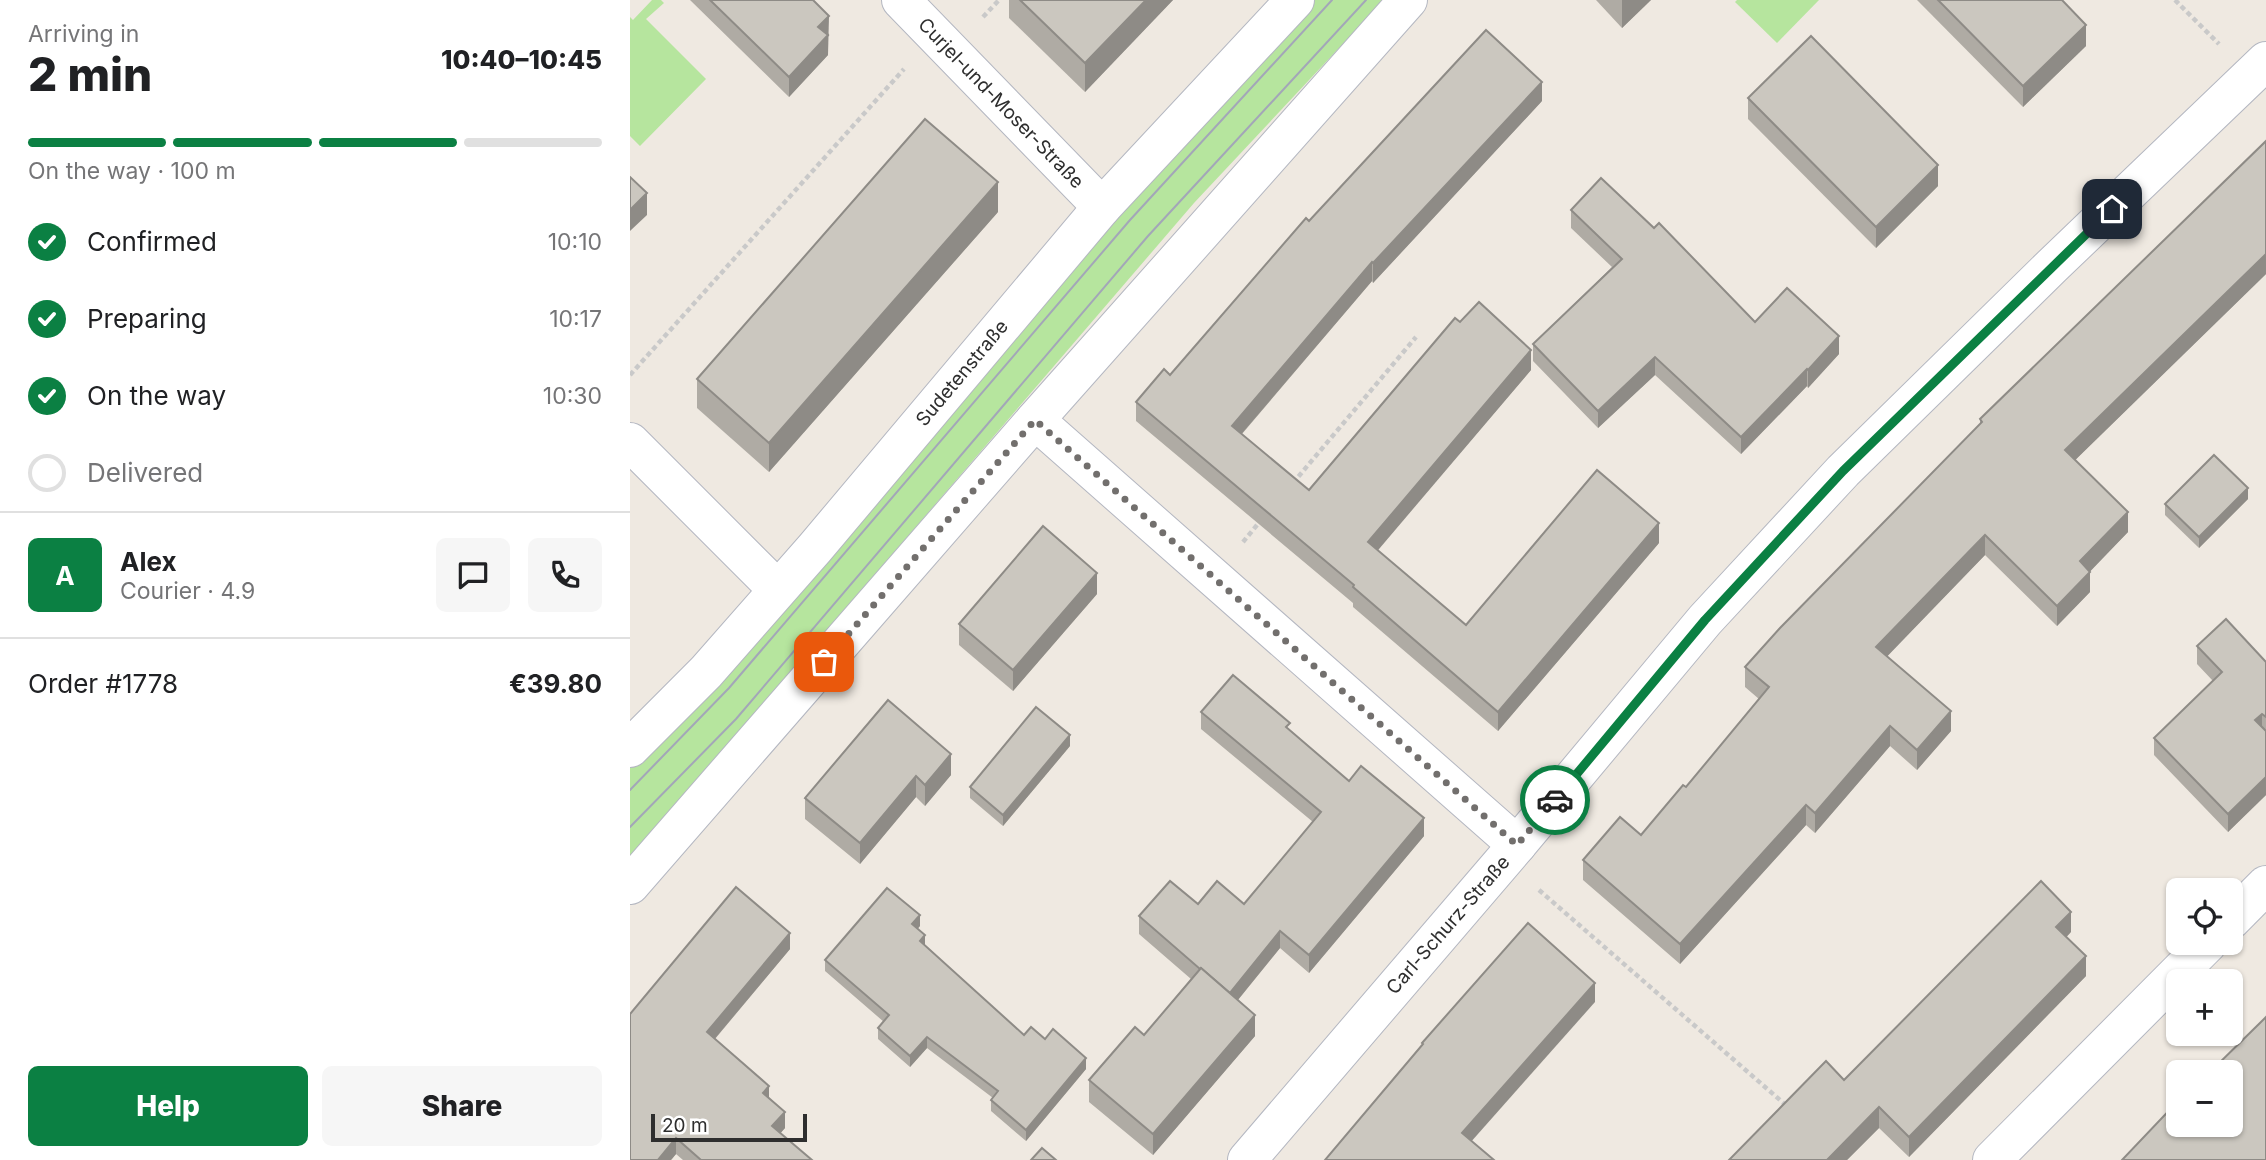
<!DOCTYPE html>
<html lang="en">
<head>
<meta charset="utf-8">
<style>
  :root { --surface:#fff; --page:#f6f6f6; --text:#202124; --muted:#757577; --line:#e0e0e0; --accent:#0b8043 }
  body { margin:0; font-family:Inter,sans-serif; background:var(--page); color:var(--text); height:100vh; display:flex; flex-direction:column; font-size:26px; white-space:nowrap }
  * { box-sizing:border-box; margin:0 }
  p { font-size:23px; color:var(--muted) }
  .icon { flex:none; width:38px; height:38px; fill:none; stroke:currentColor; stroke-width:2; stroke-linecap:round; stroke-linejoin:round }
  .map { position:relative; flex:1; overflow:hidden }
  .drawer { display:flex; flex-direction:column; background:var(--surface); width:630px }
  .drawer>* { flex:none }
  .buttons { position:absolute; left:1536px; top:878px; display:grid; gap:14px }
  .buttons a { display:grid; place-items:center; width:77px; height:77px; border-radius:10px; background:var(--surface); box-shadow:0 2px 5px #0004; font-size:35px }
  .scale { position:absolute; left:21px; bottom:18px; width:156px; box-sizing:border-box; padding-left:7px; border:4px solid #2e2e2e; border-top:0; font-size:19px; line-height:24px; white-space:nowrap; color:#2e2e2e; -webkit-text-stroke:5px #fff; paint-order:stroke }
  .pin { position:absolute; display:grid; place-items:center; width:60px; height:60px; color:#fff; margin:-30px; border-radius:14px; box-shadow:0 4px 10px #0006 }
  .courier { position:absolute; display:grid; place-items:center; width:70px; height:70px; margin:-35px; border:5px solid #0b8043; border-radius:50%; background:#fff; color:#222; box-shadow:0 2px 9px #0007 }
  .head em { font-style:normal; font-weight:800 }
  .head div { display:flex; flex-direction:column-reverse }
  .head { display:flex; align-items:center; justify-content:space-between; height:119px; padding:0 28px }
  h1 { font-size:46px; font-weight:800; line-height:52px }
  .bar { display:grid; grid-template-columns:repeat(4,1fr); gap:10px 7px; align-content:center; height:84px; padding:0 28px }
  .bar i { height:9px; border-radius:5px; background:var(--line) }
  .bar .current { background:var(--accent) }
  .bar p { grid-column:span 4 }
  .line { display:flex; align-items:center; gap:18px; padding:0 28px; border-top:2px solid var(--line) }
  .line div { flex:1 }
  .round { display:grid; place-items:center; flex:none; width:74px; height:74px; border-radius:10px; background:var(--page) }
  ol { padding:0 28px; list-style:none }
  li { display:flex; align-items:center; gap:21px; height:77px }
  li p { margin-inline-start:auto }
  li .icon { padding:7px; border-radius:50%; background:var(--accent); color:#fff; stroke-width:4 }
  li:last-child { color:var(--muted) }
  li i { width:38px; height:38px; border:4px solid var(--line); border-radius:50% }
  .primary-button { display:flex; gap:14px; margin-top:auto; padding:14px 28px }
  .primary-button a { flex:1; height:80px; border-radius:10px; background:var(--accent); color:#fff; font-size:28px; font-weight:800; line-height:80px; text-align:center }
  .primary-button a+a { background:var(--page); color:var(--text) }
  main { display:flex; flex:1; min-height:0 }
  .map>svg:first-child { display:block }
  .grass { fill:#b6e59e }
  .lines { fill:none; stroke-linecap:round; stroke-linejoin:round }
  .minor-casing { stroke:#b4b7c1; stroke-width:40 }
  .secondary-casing { stroke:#b4b7c1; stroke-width:40 }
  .path { stroke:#c9c9c9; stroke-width:4.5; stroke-dasharray:5 3.5; stroke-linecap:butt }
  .minor { stroke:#fff; stroke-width:38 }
  .secondary { stroke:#fff; stroke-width:38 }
  .tram { stroke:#a3a6b8; stroke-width:2 }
  .wall { fill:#afaba4 }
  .shaded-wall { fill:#8e8b86 }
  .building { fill:#cbc7bf; stroke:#8e8b86; stroke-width:2 }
  .done { stroke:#726f6d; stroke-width:7; stroke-dasharray:0 12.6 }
  .route { stroke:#0b8043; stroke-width:9 }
  .labels { text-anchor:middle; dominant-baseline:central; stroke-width:6; stroke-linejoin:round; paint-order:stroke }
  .street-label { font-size:19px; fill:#2e2e2e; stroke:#fff }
</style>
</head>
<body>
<main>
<section class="drawer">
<div class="head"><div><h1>2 min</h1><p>Arriving in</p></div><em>10:40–10:45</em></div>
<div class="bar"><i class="current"></i><i class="current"></i><i class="current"></i><i></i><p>On the way · 100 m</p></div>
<ol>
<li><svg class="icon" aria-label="check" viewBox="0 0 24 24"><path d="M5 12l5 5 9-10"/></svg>Confirmed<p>10:10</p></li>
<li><svg class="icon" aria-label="check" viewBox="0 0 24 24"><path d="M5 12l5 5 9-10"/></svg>Preparing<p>10:17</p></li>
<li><svg class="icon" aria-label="check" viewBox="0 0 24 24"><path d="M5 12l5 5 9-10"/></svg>On the way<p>10:30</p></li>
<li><i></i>Delivered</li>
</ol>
<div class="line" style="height:126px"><b class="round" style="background:var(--accent);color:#fff">A</b><div><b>Alex</b><p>Courier · 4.9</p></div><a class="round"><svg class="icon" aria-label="chat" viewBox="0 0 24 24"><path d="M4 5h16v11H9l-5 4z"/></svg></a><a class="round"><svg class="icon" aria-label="phone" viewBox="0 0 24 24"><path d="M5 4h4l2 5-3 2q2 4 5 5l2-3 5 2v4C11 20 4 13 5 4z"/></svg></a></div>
<div class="line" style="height:91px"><div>Order #1778</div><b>€39.80</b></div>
<div class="primary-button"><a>Help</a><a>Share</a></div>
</section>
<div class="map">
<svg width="1636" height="1160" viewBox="0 0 1636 1160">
  <rect width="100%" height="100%" fill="#efe9e1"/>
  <!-- grass -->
  <g class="grass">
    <polygon points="22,0 31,0 34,3 16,19 76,79 10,146 0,136 0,17 3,20"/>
    <polygon points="684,0 754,0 564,203 0,860 0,765 590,98"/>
    <polygon points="1107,0 1189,0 1147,43 1105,2"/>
  </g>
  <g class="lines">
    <defs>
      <g id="minor">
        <polyline points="271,0 472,207"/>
        <polyline points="405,420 887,845"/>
        <polyline points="0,442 147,589"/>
        <polyline points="1601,920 1636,885"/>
        <polyline points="617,1160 887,845 1075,620 1213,471 1422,266 1636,61"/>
        <polyline points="1362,1160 1578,943"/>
      </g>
      <g id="secondary">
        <polyline points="0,748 76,672 185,548 472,207 665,0"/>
        <polyline points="0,885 405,420 778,0"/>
      </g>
    </defs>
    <!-- minor casing -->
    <use href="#minor" class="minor-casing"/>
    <!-- secondary casing -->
    <use href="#secondary" class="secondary-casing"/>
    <!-- path -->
    <g class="path">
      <polyline points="1545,0 1589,44"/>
      <polyline points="353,17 369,0"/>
      <polyline points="0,375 274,69"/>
      <polyline points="663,483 786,337"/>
      <polyline points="613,542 632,519"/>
      <polyline points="909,890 1158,1107"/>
    </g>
    <!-- minor -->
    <use href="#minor" class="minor"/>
    <!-- secondary -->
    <use href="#secondary" class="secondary"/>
    <!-- tram -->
    <g class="tram">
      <polyline points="0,790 99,688 500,220 702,0"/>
      <polyline points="0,827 106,719 518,236 736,0"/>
    </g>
  </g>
  <!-- wall -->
  <g class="wall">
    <polygon points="60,0 183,0 199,35 198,37 198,55 159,97"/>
    <polygon points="379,0 543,0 455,92 379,18"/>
    <polygon points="966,0 1021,0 992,28"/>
    <polygon points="1287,0 1432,0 1456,46 1393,107"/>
    <polygon points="1118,98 1308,186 1246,248 1118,119"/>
    <polygon points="912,101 743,283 742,281 612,434 679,490 830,322 901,370 747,550 836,625 1029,543 868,731 723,607 723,603 506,421 506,402 540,375 679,221"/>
    <polygon points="1636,141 1636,274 1445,460 1498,532 1460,571 1460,592 1427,626 1355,555 1257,656 1321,731 1287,770 1260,746 1185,833 1176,825 1050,964 953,880 953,860 1011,835 1056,787 1129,699 1115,687 1115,667 1350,425 1350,419"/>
    <polygon points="941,210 1024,228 1125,322 1209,354 1178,388 1177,386 1111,454 1025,375 968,428 903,361 903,344 982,267 941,228"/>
    <polygon points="368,212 139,472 67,408 67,379"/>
    <polygon points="1618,499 1569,548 1535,515 1535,504"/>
    <polygon points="467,594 383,691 329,645 329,624"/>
    <polygon points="1567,646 1636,662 1636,795 1598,832 1524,755 1524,738 1583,681 1567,664"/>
    <polygon points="258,700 321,775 295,806 286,797 230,864 175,819 175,798"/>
    <polygon points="571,712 660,730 719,781 794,836 679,973 650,948 608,1000 625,1036 523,1155 459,1102 459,1080 514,1035 561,979 509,934 509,916 568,904 614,904 683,822 571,729"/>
    <polygon points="440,746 373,826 340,798 340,787"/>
    <polygon points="106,887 160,949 85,1039 139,1099 155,1128 150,1133 182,1160 53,1160 46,1154 41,1160"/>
    <polygon points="290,926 287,929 295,945 394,1035 415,1039 456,1069 396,1141 361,1111 361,1100 363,1098 297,1048 280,1067 248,1039 248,1028 254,1022 195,971 195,960"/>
    <polygon points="1441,932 1436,937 1456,976 1279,1157 1249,1128 1217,1160 1099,1160 1214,1080"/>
  </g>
  <!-- shaded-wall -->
  <g class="shaded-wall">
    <polygon points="516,0 543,0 455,92 455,63"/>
    <polygon points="992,0 1021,0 992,28"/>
    <polygon points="199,16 198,55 159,97 159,77 188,27"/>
    <polygon points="1456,25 1456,46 1393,107 1393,86"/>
    <polygon points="912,82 912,101 743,283 743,263"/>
    <polygon points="1308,165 1308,186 1246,248 1246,227"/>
    <polygon points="368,182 368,212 139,472 139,443"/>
    <polygon points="17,193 17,215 0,231 0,210"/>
    <polygon points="1636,254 1636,274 1435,470 1435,450"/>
    <polygon points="742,262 742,281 602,445 602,426"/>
    <polygon points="1209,336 1209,354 1178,388 1178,370"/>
    <polygon points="901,350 901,370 738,562 738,542"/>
    <polygon points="1025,357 1025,375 968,428 968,411"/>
    <polygon points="1177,369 1177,386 1111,454 1111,437"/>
    <polygon points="1618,488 1618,499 1569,548 1569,537"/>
    <polygon points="1498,512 1498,532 1450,582 1450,561"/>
    <polygon points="1029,523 1029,543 868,731 868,712"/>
    <polygon points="1355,535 1355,555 1246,668 1246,647"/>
    <polygon points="1460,572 1460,592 1427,626 1427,606"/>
    <polygon points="467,573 467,594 383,691 383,670"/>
    <polygon points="1321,711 1321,731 1287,770 1287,750"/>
    <polygon points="1632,714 1632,731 1625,720"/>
    <polygon points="1260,726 1260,746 1185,833 1185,813"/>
    <polygon points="440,735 440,746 373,826 373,815"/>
    <polygon points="321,754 321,775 295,806 295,785"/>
    <polygon points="286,776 286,797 230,864 230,843"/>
    <polygon points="1636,777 1636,795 1598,832 1598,814"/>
    <polygon points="1176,805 1176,825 1050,964 1050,944"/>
    <polygon points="794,818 794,836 679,973 679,955"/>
    <polygon points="1441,912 1441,932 1426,948 1426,927"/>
    <polygon points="290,915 290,926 282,935 282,924"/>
    <polygon points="650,931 650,948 598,1012 598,994"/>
    <polygon points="160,933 160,949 77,1048 77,1032"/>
    <polygon points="295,935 295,946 290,941"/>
    <polygon points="1456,956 1456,976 1279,1157 1279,1137"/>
    <polygon points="965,983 965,1002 832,1152 832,1133"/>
    <polygon points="625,1015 625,1036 523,1155 523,1134"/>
    <polygon points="297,1037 297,1048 280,1067 280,1056"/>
    <polygon points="456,1058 456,1069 396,1141 396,1130"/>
    <polygon points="139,1086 139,1102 133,1093"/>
    <polygon points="1249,1107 1249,1128 1217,1160 1197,1160"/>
    <polygon points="155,1112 155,1128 142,1143 142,1126"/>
    <polygon points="46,1138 46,1154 41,1160 28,1160"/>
  </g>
  <!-- building -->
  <g class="building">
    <polygon points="80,0 183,0 199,16 188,27 198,35 159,77"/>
    <polygon points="390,0 516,0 455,63"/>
    <polygon points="1308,0 1432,0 1456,25 1393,86"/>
    <polygon points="856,30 912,82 743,263 742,262 602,426 679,490 825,318 830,322 849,302 901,350 738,542 836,625 967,470 1029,523 868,712 723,587 724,585 506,402 534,369 540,375 676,218 679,221"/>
    <polygon points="1181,36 1308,165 1246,227 1118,98"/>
    <polygon points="295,119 368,182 139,443 67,379"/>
    <polygon points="1636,141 1636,254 1435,450 1498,512 1450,561 1460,572 1427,606 1355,535 1246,647 1321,711 1287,750 1260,726 1185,813 1176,805 1050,944 953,860 990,817 1011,835 1053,785 1056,787 1139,687 1115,667 1150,628 1352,422 1350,419"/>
    <polygon points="0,177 17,193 0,210"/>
    <polygon points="971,178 1024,228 1029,223 1125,322 1157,288 1209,336 1178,370 1177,369 1111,437 1025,357 968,411 903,344 992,259 941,210"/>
    <polygon points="1584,455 1618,488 1569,537 1535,504"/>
    <polygon points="413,526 467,573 383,670 329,624"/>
    <polygon points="1596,619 1636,662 1636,717 1632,714 1625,720 1636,731 1636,777 1598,814 1524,738 1592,672 1567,646"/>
    <polygon points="603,675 660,723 656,727 719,781 731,766 794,818 679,955 650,931 600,993 571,968 570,969 509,916 540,881 568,904 587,881 614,904 691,812 571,712"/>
    <polygon points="258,700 321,754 295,785 286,776 230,843 175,798"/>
    <polygon points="406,707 440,735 373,815 340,787"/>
    <polygon points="1411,881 1441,912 1426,927 1456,956 1279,1137 1249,1107 1197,1160 1099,1160 1196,1061 1214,1080"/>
    <polygon points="106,887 160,933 77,1032 139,1086 133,1093 155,1112 142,1126 182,1160 71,1160 46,1138 28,1160 0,1160 0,1014"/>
    <polygon points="257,888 290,915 282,924 295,935 290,941 394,1035 401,1027 415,1039 423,1029 456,1058 396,1130 361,1100 368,1091 297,1037 280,1056 248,1028 259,1015 195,960"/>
    <polygon points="898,923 965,983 832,1133 864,1160 695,1160 793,1044 792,1043"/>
    <polygon points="571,968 625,1015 523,1134 459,1080 505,1027 514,1035"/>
    <polygon points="1636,1017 1636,1160 1492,1160 1549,1100 1549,1125 1601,1125 1601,1073 1579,1073"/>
    <polygon points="412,1148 426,1160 401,1160"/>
  </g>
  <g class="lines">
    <!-- done -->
    <polyline class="done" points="194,662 405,420 887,845 925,800"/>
    <!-- route -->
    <polyline class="route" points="925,800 1075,620 1213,471 1482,209"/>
  </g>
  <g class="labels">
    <!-- street labels -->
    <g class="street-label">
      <text transform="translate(371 103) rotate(46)">Curjel-und-Moser-Straße</text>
      <text transform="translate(332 373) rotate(-50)">Sudetenstraße</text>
      <text transform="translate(818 925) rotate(-49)">Carl-Schurz-Straße</text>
    </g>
  </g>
</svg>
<div class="buttons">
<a><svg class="icon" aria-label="locate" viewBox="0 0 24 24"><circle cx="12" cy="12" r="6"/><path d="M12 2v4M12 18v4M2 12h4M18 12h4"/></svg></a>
<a>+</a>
<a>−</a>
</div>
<div class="scale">20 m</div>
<div class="pin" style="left:194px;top:662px;background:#ea580c"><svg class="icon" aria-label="bag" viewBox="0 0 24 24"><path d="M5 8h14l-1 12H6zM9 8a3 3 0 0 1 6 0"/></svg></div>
<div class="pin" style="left:1482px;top:209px;background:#1f2937"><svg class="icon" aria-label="home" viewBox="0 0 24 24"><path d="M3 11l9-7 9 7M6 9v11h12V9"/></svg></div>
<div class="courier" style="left:925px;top:800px"><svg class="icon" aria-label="car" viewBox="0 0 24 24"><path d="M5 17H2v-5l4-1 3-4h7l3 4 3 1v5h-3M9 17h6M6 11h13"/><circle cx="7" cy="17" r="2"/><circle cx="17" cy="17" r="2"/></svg></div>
</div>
</main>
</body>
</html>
